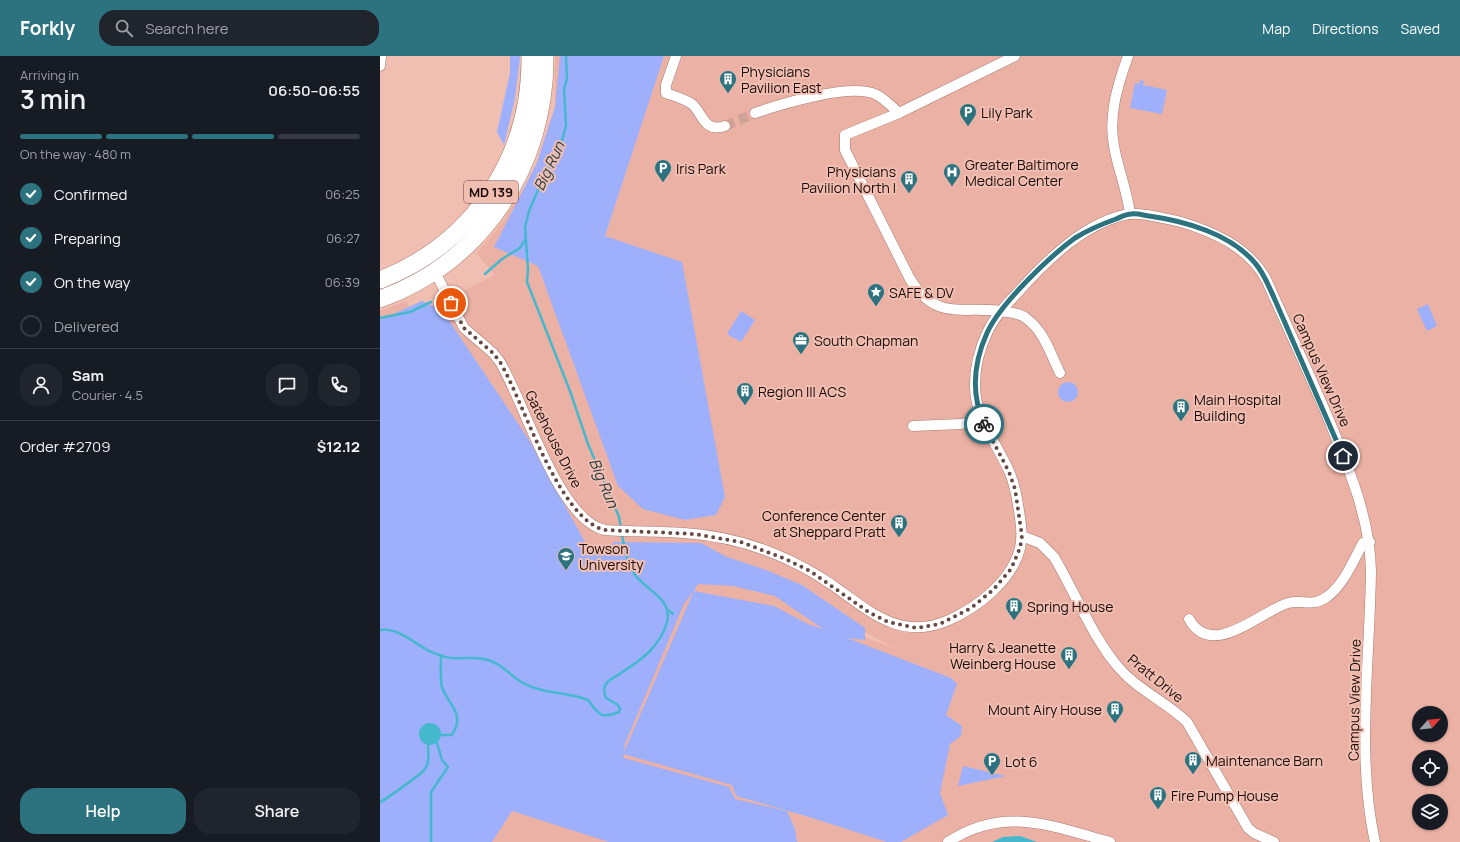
<!DOCTYPE html>
<html lang="en">
<head>
<meta charset="utf-8">
<style>
  :root { --surface:#171b24; --page:#20242c; --text:#f1f3f6; --muted:#9ea1a6; --line:#363941; --accent:#2c727f }
  body { margin:0; font-family:Manrope,sans-serif; background:var(--page); color:var(--text); height:100vh; display:flex; flex-direction:column; font-size:15px; white-space:nowrap }
  * { box-sizing:border-box; margin:0 }
  p { font-size:13px; color:var(--muted) }
  .icon { flex:none; width:22px; height:22px; fill:none; stroke:currentColor; stroke-width:2; stroke-linecap:round; stroke-linejoin:round }
  .map { position:relative; flex:1; overflow:hidden }
  .sheet { display:flex; flex-direction:column; background:var(--surface); width:380px }
  .sheet>* { flex:none }
  .needle { width:26px; rotate:63deg }
  .controls { position:absolute; left:1032px; top:650px; display:grid; gap:8px }
  .controls a { display:grid; place-items:center; width:36px; height:36px; border-radius:50%; background:var(--surface); box-shadow:0 1px 3px #0004; font-size:20px }
  .pin { position:absolute; display:grid; place-items:center; width:34px; height:34px; color:#fff; margin:-17px; border:2px solid #fff; border-radius:50%; box-shadow:0 1px 4px #0007 }
  .courier { position:absolute; display:grid; place-items:center; width:40px; height:40px; margin:-20px; border:3px solid #2c727f; border-radius:50%; background:#fff; color:#222; box-shadow:0 1px 5px #0007 }
  .summary em { font-style:normal; font-weight:600 }
  .summary div { display:flex; flex-direction:column-reverse }
  .summary { display:flex; align-items:center; justify-content:space-between; height:68px; padding:0 20px }
  h1 { font-size:26px; font-weight:600; line-height:30px }
  .bar { display:grid; grid-template-columns:repeat(4,1fr); gap:6px 4px; align-content:center; height:48px; padding:0 20px }
  .bar i { height:5px; border-radius:3px; background:var(--line) }
  .bar .current { background:var(--accent) }
  .bar p { grid-column:span 4 }
  .line { display:flex; align-items:center; gap:10px; padding:0 20px; border-top:1px solid var(--line) }
  .line div { flex:1 }
  .round { display:grid; place-items:center; flex:none; width:42px; height:42px; border-radius:16px; background:var(--page) }
  ol { padding:0 20px; list-style:none }
  li { display:flex; align-items:center; gap:12px; height:44px }
  li p { margin-inline-start:auto }
  li .icon { padding:4px; border-radius:50%; background:var(--accent); color:#fff; stroke-width:4 }
  li:last-child { color:var(--muted) }
  li i { width:22px; height:22px; border:2px solid var(--line); border-radius:50% }
  .cta { display:flex; gap:8px; margin-top:auto; padding:8px 20px }
  .cta a { flex:1; height:46px; border-radius:16px; background:var(--accent); color:#fff; font-size:16px; font-weight:600; line-height:46px; text-align:center }
  .cta a+a { background:var(--page); color:var(--text) }
  header { display:flex; align-items:center; gap:24px; box-sizing:border-box; height:56px; padding:0 20px; background:var(--accent); color:#fff }
  header strong { font-size:19px }
  nav { display:flex; gap:22px; margin-inline-start:auto; font-size:14px }
  .search { width:280px; height:36px; background:var(--page); display:flex; align-items:center; gap:10px; box-sizing:border-box; padding:0 14px; border-radius:16px; color:var(--muted); font-size:15px }
  main { display:flex; flex:1; min-height:0 }
  .map>svg:first-child { display:block }
  .built { fill:#ebb1a4; fill-rule:evenodd }
  .green { fill:#9eb0fb; fill-rule:evenodd }
  .water { fill:#46b8ce }
  .lines { fill:none; stroke-linecap:round; stroke-linejoin:round }
  .stream { stroke:#46b8ce; stroke-width:2.5 }
  .street-tunnel { stroke:#d1a398; stroke-width:10; stroke-dasharray:10 5; stroke-linecap:butt }
  .street-casing { stroke:#a97b70; stroke-width:11 }
  .primary-casing { stroke:#a97b70; stroke-width:18 }
  .street { stroke:#fff; stroke-width:10 }
  .primary { stroke:#fff; stroke-width:17 }
  .done { stroke:#664a43; stroke-width:4; stroke-dasharray:0 7.2 }
  .route { stroke:#2c727f; stroke-width:5 }
  .labels { text-anchor:middle; dominant-baseline:central; stroke-width:4; stroke-linejoin:round; paint-order:stroke }
  .shield { fill:#f1beb2; stroke:#5b413a; stroke-width:1 }
  .shield-label { font-size:13px; font-weight:bold; fill:#1b0b07 }
  .poi-label { font-size:14px; fill:#1b0b07; stroke:#f1beb2; text-anchor:start }
  .street-label { font-size:14px; fill:#1b0b07; stroke:#f1beb2 }
  .water-label { font-size:15px; font-style:italic; fill:#1f383d; stroke:#f1beb2 }
</style>
</head>
<body>
<header>
<strong>Forkly</strong>
<div class="search"><svg class="icon" aria-label="search" viewBox="0 0 24 24"><circle cx="10" cy="10" r="6"/><path d="M15 15l6 6"/></svg>Search here</div>
<nav><a>Map</a><a>Directions</a><a>Saved</a></nav>
</header>
<main>
<section class="sheet">
<div class="summary"><div><h1>3 min</h1><p>Arriving in</p></div><em>06:50–06:55</em></div>
<div class="bar"><i class="current"></i><i class="current"></i><i class="current"></i><i></i><p>On the way · 480 m</p></div>
<ol>
<li><svg class="icon" aria-label="check" viewBox="0 0 24 24"><path d="M5 12l5 5 9-10"/></svg>Confirmed<p>06:25</p></li>
<li><svg class="icon" aria-label="check" viewBox="0 0 24 24"><path d="M5 12l5 5 9-10"/></svg>Preparing<p>06:27</p></li>
<li><svg class="icon" aria-label="check" viewBox="0 0 24 24"><path d="M5 12l5 5 9-10"/></svg>On the way<p>06:39</p></li>
<li><i></i>Delivered</li>
</ol>
<div class="line" style="height:72px"><a class="round"><svg class="icon" aria-label="person" viewBox="0 0 24 24"><circle cx="12" cy="8" r="4"/><path d="M4 21q1-7 8-7t8 7"/></svg></a><div><b>Sam</b><p>Courier · 4.5</p></div><a class="round"><svg class="icon" aria-label="chat" viewBox="0 0 24 24"><path d="M4 5h16v11H9l-5 4z"/></svg></a><a class="round"><svg class="icon" aria-label="phone" viewBox="0 0 24 24"><path d="M5 4h4l2 5-3 2q2 4 5 5l2-3 5 2v4C11 20 4 13 5 4z"/></svg></a></div>
<div class="line" style="height:52px"><div>Order #2709</div><b>$12.12</b></div>
<div class="cta"><a>Help</a><a>Share</a></div>
</section>
<div class="map">
<svg width="1080" height="786" viewBox="0 0 1080 786">
  <rect width="100%" height="100%" fill="#f1beb2"/>
  <!-- built -->
  <path class="built" d="M175,0H1080V786H0V255L26,245L32,257L54,249L115,219L96,197L119,171L152,120L175,51ZM457,561L515,592L489,583ZM1039,657H1061V679H1039ZM1039,701H1061V723H1039ZM1039,745H1061V767H1039Z"/>
  <!-- green -->
  <g class="green">
    <polygon points="130,0 140,0 140,2 135,42 124,89 117,76 130,17"/>
    <polygon points="180,0 284,0 225,180 302,206 345,441 336,459 305,464 263,453 238,430 158,210 114,191 157,107 175,51"/>
    <polygon points="760,24 764,25 763,29 787,34 782,58 750,52 755,27 759,28"/>
    <path d="M42,245L62,254L149,384L205,486L222,497L234,486L321,487L347,501L386,514L422,529L485,572V584L467,582L571,622L577,628L566,659L582,670L581,680L570,688L560,737L568,759L521,786H507L429,761L356,740L352,729L243,698L244,702L349,731L355,743L407,755L415,773L417,786H229L132,755L112,786H0V264ZM318,528L353,530L395,540L443,573L428,568L394,550L314,535ZM313,536V537L244,696L245,688L304,548Z"/>
    <polygon points="1048,248 1057,270 1047,275 1037,253"/>
    <polygon points="361,255 375,264 361,286 347,278"/>
    <circle cx="688" cy="336" r="10"/>
    <polygon points="583,710 626,720 578,730"/>
  </g>
  <!-- water -->
  <g class="water">
    <circle cx="50" cy="678" r="11"/>
    <polygon points="640,780 657,786 612,786 623,781"/>
  </g>
  <g class="lines">
    <!-- stream -->
    <g class="stream">
      <polyline points="186,0 187,23 184,33 186,70 179,95 164,120 149,155 145,171 148,213 147,226 190,335 208,388 239,461 241,473"/>
      <polyline points="105,218 122,203 140,192 145,184"/>
      <polyline points="0,262 30,256 51,246"/>
      <polyline points="288,554 293,558"/>
      <path d="M0,574C18,571 34,587 49,595C56,598 65,602 72,602C85,603 96,600 108,604C123,608 130,620 143,627C163,638 188,636 208,644C219,659 220,663 239,656L240,653L238,649L226,642C224,637 223,632 226,628C230,622 236,621 241,617C261,604 280,591 287,566C293,543 266,534 255,519C247,507 244,492 242,478"/>
      <path d="M61,599C61,607 60,626 62,631C68,649 86,657 72,679H61"/>
      <path d="M0,746C5,744 44,716 45,713C50,706 48,698 48,689"/>
      <polyline points="51,786 51,736 68,711 62,704 57,687"/>
    </g>
    <!-- street-tunnel -->
    <polyline class="street-tunnel" points="345,70 375,57"/>
    <defs>
      <g id="street">
        <path d="M296,0L286,29V37C294,40 305,43 312,48C323,57 323,77 345,70"/>
        <path d="M635,0L519,57L465,79V94L530,223C558,268 585,248 627,256C634,257 642,258 647,263C664,275 671,299 680,317"/>
        <path d="M748,0C738,28 728,59 734,90C738,113 747,134 750,158"/>
        <polyline points="0,10 1,0"/>
        <path d="M375,57C401,48 470,27 495,38C504,42 512,51 519,57"/>
        <path d="M55,216L84,272L113,297L120,306C144,345 178,464 225,474C251,476 278,475 304,477C335,479 366,486 395,498C415,506 433,516 451,528C488,554 520,586 569,564C598,551 632,525 640,492C643,480 641,467 639,455C637,441 635,428 629,415C616,386 594,360 595,328C595,311 600,292 607,277C614,261 627,248 639,235C667,204 705,166 749,158C762,156 787,163 801,166C834,176 868,191 886,223C907,270 929,317 949,364C969,413 990,462 991,515C990,602 976,701 995,786"/>
        <polyline points="533,370 581,368 602,363"/>
        <path d="M642,480L660,487L674,501C695,536 713,583 740,613C759,635 787,646 807,666L868,772L874,777L894,786"/>
        <path d="M809,563C832,604 879,556 908,547C923,543 933,552 948,540C964,528 973,505 983,487L990,486"/>
        <path d="M568,786C624,749 671,770 730,786"/>
      </g>
      <g id="primary">
        <path d="M0,224C94,187 151,101 150,0"/>
        <path d="M0,243C103,206 166,109 165,0"/>
      </g>
    </defs>
    <!-- street casing -->
    <use href="#street" class="street-casing"/>
    <!-- primary casing -->
    <use href="#primary" class="primary-casing"/>
    <!-- street -->
    <use href="#street" class="street"/>
    <!-- primary -->
    <use href="#primary" class="primary"/>
  </g>
  <g class="lines">
    <!-- done -->
    <path class="done" d="M71,247L84,272L113,297L120,306C144,346 178,463 225,474L314,478L361,486L403,502L430,515L490,557L508,566L536,572L560,568L591,552L613,534L631,513L640,492L642,480L635,433L629,416L604,368"/>
    <!-- route -->
    <path class="route" d="M604,368C591,338 593,308 607,277C620,248 669,201 695,182C708,174 722,168 736,163C741,161 746,158 751,158C756,157 763,159 769,160C805,165 851,178 875,207C884,217 889,231 895,244L963,400"/>
  </g>
  <!-- icons -->
  <defs>
    <symbol id="building-pin" viewBox="-11 -11 22 30"><path d="M0 17L-7.5 6A9.5 9.5 0 1 1 7.5 6Z" fill="#2c727f" stroke="#f1beb2"/><path d="M-4-6H4V6H1V3H-1V6H-4ZM-2.5-4.3h1.7v1.8h-1.7ZM.8-4.3h1.7v1.8H.8ZM-2.5-1h1.7V.8h-1.7ZM.8-1h1.7V.8H.8Z" fill="#fff"/></symbol>
    <symbol id="parking-pin" viewBox="-11 -11 22 30"><path d="M0 17L-7.5 6A9.5 9.5 0 1 1 7.5 6Z" fill="#2c727f" stroke="#f1beb2"/><path d="M-3.5-5.5H1a3.5 3.5 0 0 1 0 7H-1V5.5H-3.5ZM-1-3.4V-.6H.8a1.4 1.4 0 0 0 0-2.8Z" fill="#fff"/></symbol>
    <symbol id="hospital-pin" viewBox="-11 -11 22 30"><path d="M0 17L-7.5 6A9.5 9.5 0 1 1 7.5 6Z" fill="#2c727f" stroke="#f1beb2"/><path d="M-5-5h3v3.5h4V-5h3V5h-3V1.5h-4V5h-3Z" fill="#fff"/></symbol>
    <symbol id="sight-pin" viewBox="-11 -11 22 30"><path d="M0 17L-7.5 6A9.5 9.5 0 1 1 7.5 6Z" fill="#2c727f" stroke="#f1beb2"/><path d="M0-6L1.8-2.2L6-1.7L2.9 1.2L3.7 5.4L0 3.3L-3.7 5.4L-2.9 1.2L-6-1.7L-1.8-2.2Z" fill="#fff"/></symbol>
    <symbol id="office-pin" viewBox="-11 -11 22 30"><path d="M0 17L-7.5 6A9.5 9.5 0 1 1 7.5 6Z" fill="#2c727f" stroke="#f1beb2"/><path d="M-6-3h4V-5.5h4V-3h4V5H-6ZM-1-4.5V-3h2v-1.5ZM-6 0V1H6V0Z" fill="#fff"/></symbol>
    <symbol id="university-pin" viewBox="-11 -11 22 30"><path d="M0 17L-7.5 6A9.5 9.5 0 1 1 7.5 6Z" fill="#2c727f" stroke="#f1beb2"/><path d="M0-5L7-2L0 1L-7-2ZM-4 1L0 2.5L4 1V4Q0 6-4 4Z" fill="#fff"/></symbol>
  </defs>
  <g fill-rule="evenodd">
    <use href="#building-pin" x="338" y="13" width="20" height="27"/>
    <use href="#parking-pin" x="578" y="46" width="20" height="27"/>
    <use href="#parking-pin" x="273" y="102" width="20" height="27"/>
    <use href="#hospital-pin" x="562" y="106" width="20" height="27"/>
    <use href="#building-pin" x="519" y="113" width="20" height="27"/>
    <use href="#sight-pin" x="486" y="226" width="20" height="27"/>
    <use href="#office-pin" x="411" y="274" width="20" height="27"/>
    <use href="#building-pin" x="355" y="325" width="20" height="27"/>
    <use href="#building-pin" x="791" y="341" width="20" height="27"/>
    <use href="#building-pin" x="509" y="457" width="20" height="27"/>
    <use href="#university-pin" x="176" y="490" width="20" height="27"/>
    <use href="#building-pin" x="624" y="540" width="20" height="27"/>
    <use href="#building-pin" x="679" y="589" width="20" height="27"/>
    <use href="#building-pin" x="725" y="643" width="20" height="27"/>
    <use href="#building-pin" x="803" y="694" width="20" height="27"/>
    <use href="#parking-pin" x="602" y="695" width="20" height="27"/>
    <use href="#building-pin" x="768" y="729" width="20" height="27"/>
  </g>
  <g class="labels">
    <!-- shield labels -->
    <rect class="shield" x="84" y="125" width="54" height="22" rx="3"/>
    <g class="shield-label">
      <text x="111" y="136">MD 139</text>
    </g>
    <!-- poi labels -->
    <g class="poi-label">
      <text x="361" y="15">Physicians<tspan x="361" dy="16">Pavilion East</tspan></text>
      <text x="601" y="56">Lily Park</text>
      <text x="585" y="108">Greater Baltimore<tspan x="585" dy="16">Medical Center</tspan></text>
      <text x="296" y="112">Iris Park</text>
      <text x="516" y="115" text-anchor="end">Physicians<tspan x="516" dy="16">Pavilion North I</tspan></text>
      <text x="509" y="236">SAFE &amp; DV</text>
      <text x="434" y="284">South Chapman</text>
      <text x="378" y="335">Region III ACS</text>
      <text x="814" y="343">Main Hospital<tspan x="814" dy="16">Building</tspan></text>
      <text x="506" y="459" text-anchor="end">Conference Center<tspan x="506" dy="16">at Sheppard Pratt</tspan></text>
      <text x="199" y="492">Towson<tspan x="199" dy="16">University</tspan></text>
      <text x="647" y="550">Spring House</text>
      <text x="676" y="591" text-anchor="end">Harry &amp; Jeanette<tspan x="676" dy="16">Weinberg House</tspan></text>
      <text x="722" y="653" text-anchor="end">Mount Airy House</text>
      <text x="826" y="704">Maintenance Barn</text>
      <text x="625" y="705">Lot 6</text>
      <text x="791" y="739">Fire Pump House</text>
    </g>
    <!-- street labels -->
    <g class="street-label">
      <text transform="translate(942 314) rotate(66)">Campus View Drive</text>
      <text transform="translate(174 383) rotate(63)">Gatehouse Drive</text>
      <text transform="translate(776 622) rotate(39)">Pratt Drive</text>
      <text transform="translate(974 644) rotate(-89)">Campus View Drive</text>
    </g>
    <!-- water labels -->
    <g class="water-label">
      <text transform="translate(169 110) rotate(-65)">Big Run</text>
      <text transform="translate(224 427) rotate(67)">Big Run</text>
    </g>
  </g>
</svg>
<div class="controls">
<a><svg class="needle" viewBox="-14 -14 28 28"><path d="M0-13l5 13h-10z" fill="#e53935"/><path d="M0 13l5-13h-10z" fill="#9ea1a6"/></svg></a>
<a><svg class="icon" aria-label="locate" viewBox="0 0 24 24"><circle cx="12" cy="12" r="6"/><path d="M12 2v4M12 18v4M2 12h4M18 12h4"/></svg></a>
<a><svg class="icon" aria-label="layers" viewBox="0 0 24 24"><path d="M12 4l9 5-9 5-9-5zM3 14l9 5 9-5"/></svg></a>
</div>
<div class="pin" style="left:71px;top:247px;background:#ea580c"><svg class="icon" aria-label="bag" viewBox="0 0 24 24"><path d="M5 8h14l-1 12H6zM9 8a3 3 0 0 1 6 0"/></svg></div>
<div class="pin" style="left:963px;top:400px;background:#1f2937"><svg class="icon" aria-label="home" viewBox="0 0 24 24"><path d="M3 11l9-7 9 7M6 9v11h12V9"/></svg></div>
<div class="courier" style="left:604px;top:368px"><svg class="icon" aria-label="bike" viewBox="0 0 24 24"><circle cx="6" cy="16" r="4"/><circle cx="18" cy="16" r="4"/><path d="M6 16l4-8h5l3 8M10 8l3 8H6M13 5h3"/></svg></div>
</div>
</main>
</body>
</html>
